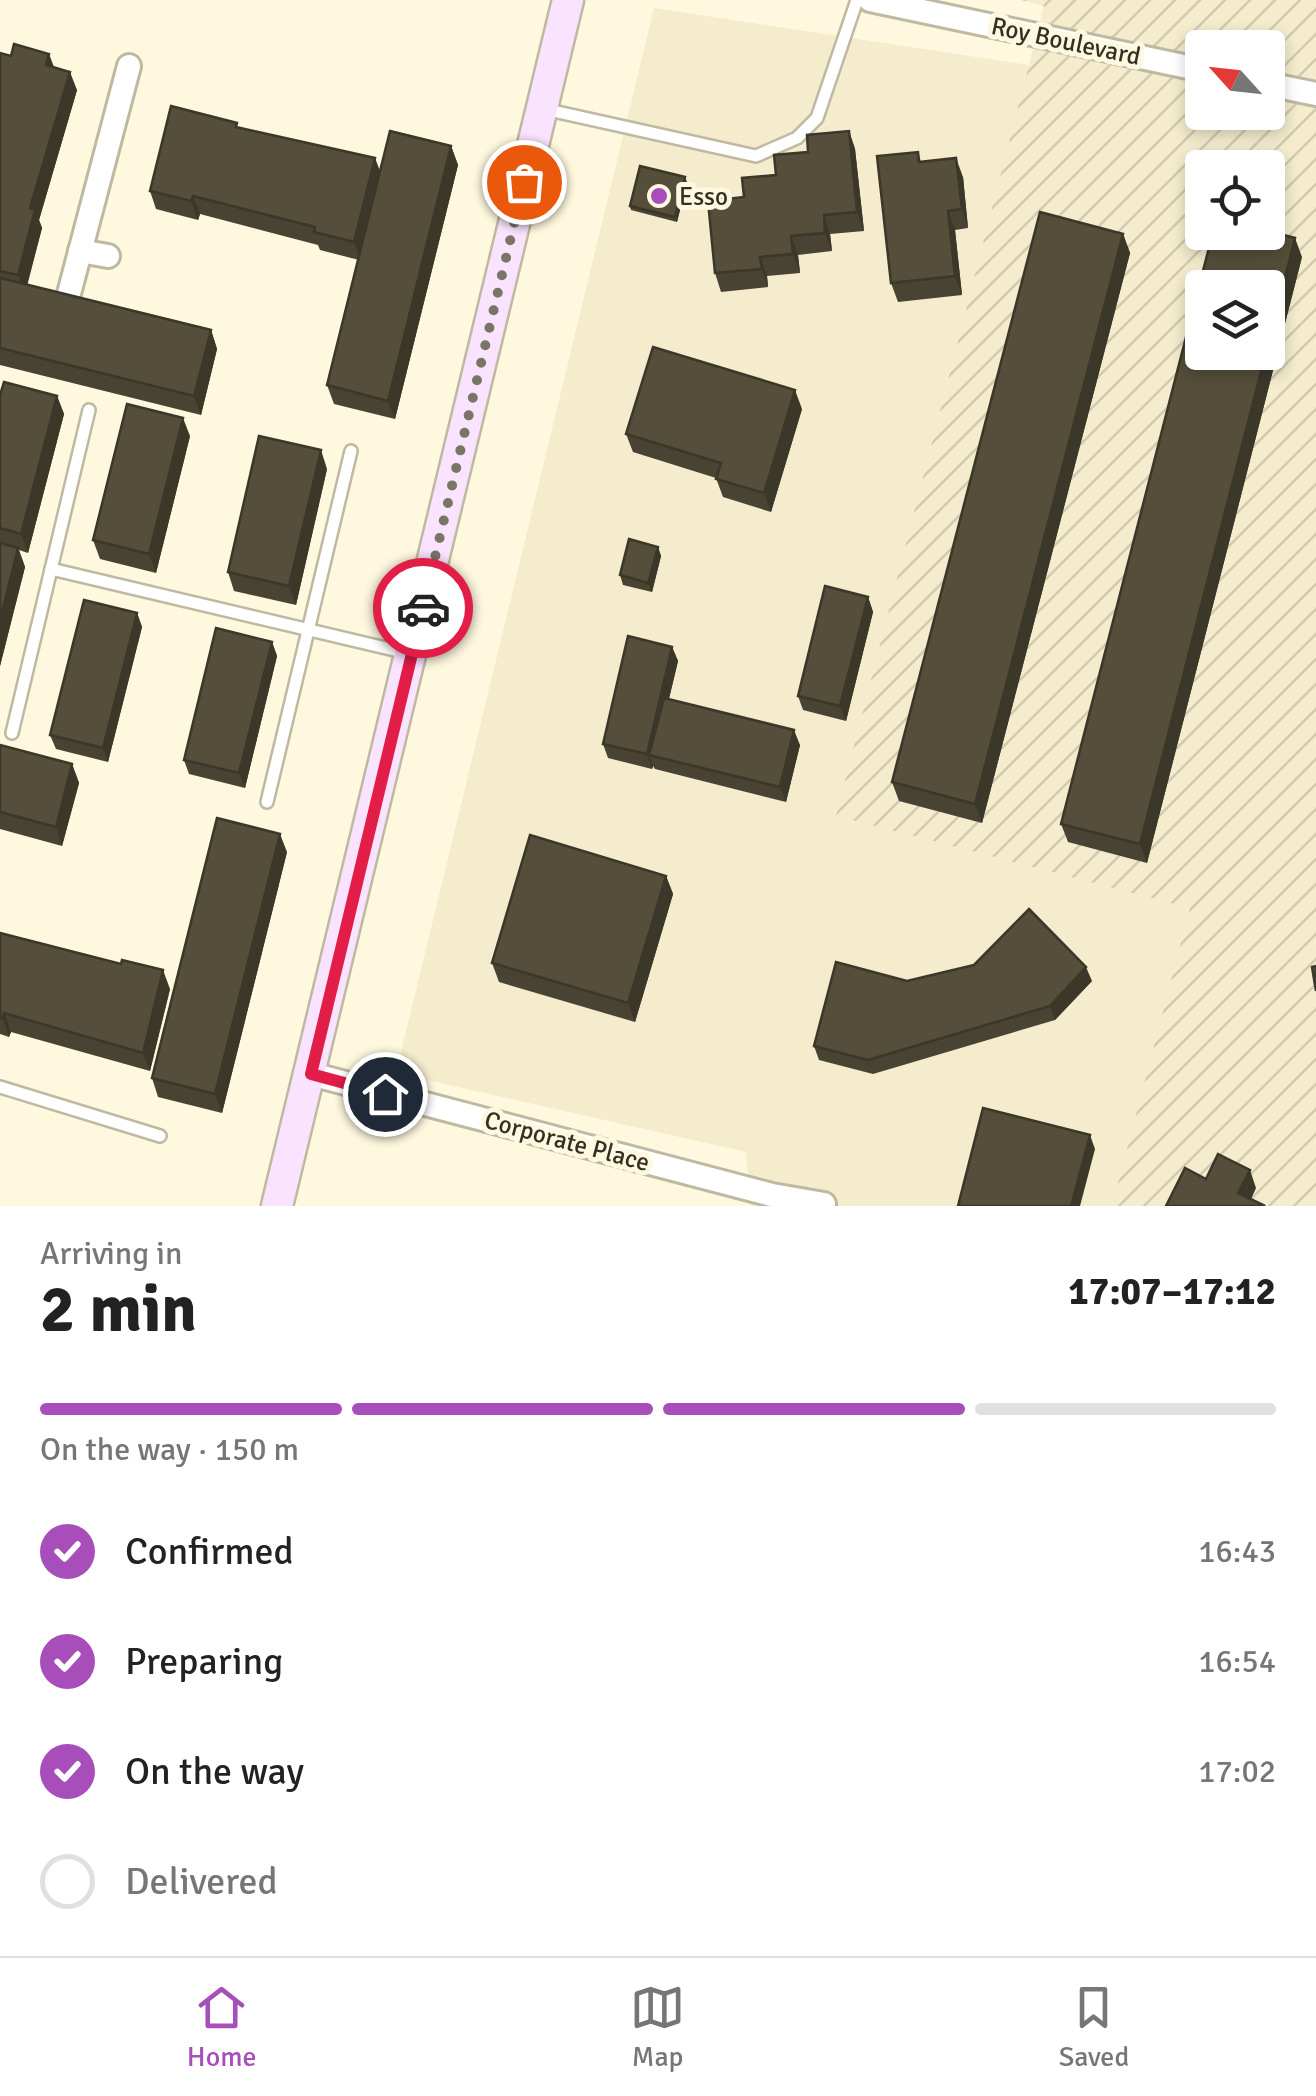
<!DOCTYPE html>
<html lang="en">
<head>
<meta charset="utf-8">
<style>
  :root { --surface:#fff; --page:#f6f6f6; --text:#222; --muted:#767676; --line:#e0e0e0; --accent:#a84eba }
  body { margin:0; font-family:Signika,sans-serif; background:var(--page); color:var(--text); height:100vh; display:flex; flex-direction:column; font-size:38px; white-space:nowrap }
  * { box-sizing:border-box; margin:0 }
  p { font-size:32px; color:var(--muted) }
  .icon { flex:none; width:55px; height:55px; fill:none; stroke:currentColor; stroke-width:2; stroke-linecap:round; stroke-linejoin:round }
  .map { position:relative; height:1206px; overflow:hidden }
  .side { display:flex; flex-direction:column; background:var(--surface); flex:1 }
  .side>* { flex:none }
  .needle { width:65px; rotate:297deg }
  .fabs { position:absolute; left:1185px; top:30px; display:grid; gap:20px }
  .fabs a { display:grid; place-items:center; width:100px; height:100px; border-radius:10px; background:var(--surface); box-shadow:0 5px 15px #0003; font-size:50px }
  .pin { position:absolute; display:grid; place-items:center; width:85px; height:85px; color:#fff; margin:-42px; border:5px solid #fff; border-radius:50%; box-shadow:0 2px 10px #0007 }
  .courier { position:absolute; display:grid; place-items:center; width:100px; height:100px; margin:-50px; border:8px solid #e11d48; border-radius:50%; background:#fff; color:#222; box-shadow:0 2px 12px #0007 }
  .head em { font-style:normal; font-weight:800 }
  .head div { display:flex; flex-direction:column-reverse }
  .head { display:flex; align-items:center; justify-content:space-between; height:170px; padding:0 40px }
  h1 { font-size:65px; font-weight:800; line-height:75px }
  .bar { display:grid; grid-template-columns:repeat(4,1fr); gap:15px 10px; align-content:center; height:120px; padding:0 40px }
  .bar i { height:12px; border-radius:8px; background:var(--line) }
  .bar .active { background:var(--accent) }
  .bar p { grid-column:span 4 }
  ol { padding:0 40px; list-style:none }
  li { display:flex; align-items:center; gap:30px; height:110px }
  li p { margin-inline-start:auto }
  li .icon { padding:10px; border-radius:50%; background:var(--accent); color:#fff; stroke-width:4 }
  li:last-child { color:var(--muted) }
  li i { width:55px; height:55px; border:5px solid var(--line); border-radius:50% }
  .menu { display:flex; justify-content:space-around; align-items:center; height:140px; border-top:2px solid var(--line); background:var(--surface); font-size:28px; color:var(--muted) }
  .menu a { display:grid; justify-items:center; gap:5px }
  .menu .active { color:var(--accent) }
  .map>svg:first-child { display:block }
  .built { fill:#f4eccd }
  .industrial { fill:url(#industrial-furrows); fill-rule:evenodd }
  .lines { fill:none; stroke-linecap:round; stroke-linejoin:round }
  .service-casing { stroke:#bfb9a2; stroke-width:16 }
  .minor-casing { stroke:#bfb9a2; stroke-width:28 }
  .secondary-casing { stroke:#bfb9a2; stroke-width:35 }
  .service { stroke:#fff; stroke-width:11 }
  .minor { stroke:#fff; stroke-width:22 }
  .secondary { stroke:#f9e3fe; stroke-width:30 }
  .wall { fill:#484332 }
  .shaded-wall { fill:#3b3729 }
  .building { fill:#544e3a; stroke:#3b3729; stroke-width:2.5 }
  .done { stroke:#797567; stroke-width:10; stroke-dasharray:0 18 }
  .route { stroke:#e11d48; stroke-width:12 }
  .poi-dot { fill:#a84eba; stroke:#fef8df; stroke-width:4 }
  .labels { text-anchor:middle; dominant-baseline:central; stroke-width:10; stroke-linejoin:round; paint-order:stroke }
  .street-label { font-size:25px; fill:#322f26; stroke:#fef8df }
  .poi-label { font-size:25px; fill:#322f26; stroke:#fef8df; text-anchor:start }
</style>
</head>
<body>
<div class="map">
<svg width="1316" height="1206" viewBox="0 0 1316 1206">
  <defs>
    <pattern id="industrial-furrows" width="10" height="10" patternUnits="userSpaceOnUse" patternTransform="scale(2.5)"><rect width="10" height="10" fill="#f4eccd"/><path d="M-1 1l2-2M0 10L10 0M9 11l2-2" fill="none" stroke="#d2cbb0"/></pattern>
  </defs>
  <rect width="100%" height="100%" fill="#fef8df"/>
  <!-- built -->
  <polygon class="built" points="654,8 1029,65 836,816 1191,908 1112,1206 751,1206 746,1152 396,1073"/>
  <!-- industrial -->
  <path class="industrial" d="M1021,0H1316V1206H1112L1190,908L836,816L1044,6ZM1202,48H1268V112H1202ZM1202,168H1268V232H1202ZM1202,288H1268V352H1202Z"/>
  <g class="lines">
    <defs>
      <g id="service">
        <polyline points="544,109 756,156 797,138 817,118 857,0"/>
        <polyline points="51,569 407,653"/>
        <polyline points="12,733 89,410"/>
        <polyline points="267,802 351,451"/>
        <polyline points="0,1087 160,1136"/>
      </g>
      <g id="minor">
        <polyline points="870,0 1202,70"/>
        <polyline points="1268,84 1316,94"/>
        <polyline points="80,251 108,256"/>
        <polyline points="66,305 129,66"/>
        <polyline points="311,1074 772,1195 824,1204"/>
      </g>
      <polyline id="secondary" points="277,1206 568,0"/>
    </defs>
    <!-- service casing -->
    <use href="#service" class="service-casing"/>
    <!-- minor casing -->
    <use href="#minor" class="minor-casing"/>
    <!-- secondary casing -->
    <use href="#secondary" class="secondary-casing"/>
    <!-- service -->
    <use href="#service" class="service"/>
    <!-- minor -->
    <use href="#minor" class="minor"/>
    <!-- secondary -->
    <use href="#secondary" class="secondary"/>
  </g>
  <!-- wall -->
  <g class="wall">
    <polygon points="0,53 11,56 49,54 54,67 77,90 39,220 42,228 27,284 211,330 217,349 201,415 0,365"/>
    <polygon points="238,127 380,172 451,146 458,165 395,419 334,404 327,385 359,260 320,250 318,245 200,214 198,220 156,209 150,191"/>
    <polygon points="849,131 855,149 864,231 830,234 832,251 798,255 800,273 767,276 768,287 721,292 715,273 744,197 808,152"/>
    <polygon points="918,152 921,162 963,177 968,228 955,230 962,295 898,302 891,283"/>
    <polygon points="687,182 677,222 631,210 630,206"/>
    <polygon points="1123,234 1130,253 982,823 899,801 892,782"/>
    <polygon points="1302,257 1147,863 1068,842 1061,824"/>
    <polygon points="0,395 57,396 64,414 28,553 19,550 25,567 0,666"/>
    <polygon points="802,409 771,512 723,497 716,478 633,452 626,434"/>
    <polygon points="190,436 156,573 100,559 93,540"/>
    <polygon points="327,469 296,605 234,591 228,572"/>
    <polygon points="658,547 661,556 652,592 623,585 620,575"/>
    <polygon points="868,597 873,612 846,721 803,710 798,696"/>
    <polygon points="137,613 142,627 108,762 56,749 50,735"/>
    <polygon points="272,642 277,656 245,788 189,774 184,760"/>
    <polygon points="672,647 678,661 669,699 800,745 786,802 655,769 653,766 652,769 608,758 603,744"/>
    <polygon points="0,745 72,764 79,783 62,846 0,829"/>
    <polygon points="287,852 222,1113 158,1097 152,1078"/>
    <polygon points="666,876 673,894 635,1022 499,982 492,963"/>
    <polygon points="0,932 170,989 150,1071 11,1032 9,1037 0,1034"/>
    <polygon points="907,981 1092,981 1055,1020 873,1074 819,1060 814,1046"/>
  </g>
  <!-- shaded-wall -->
  <g class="shaded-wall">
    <polygon points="49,54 55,72 46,65"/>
    <polygon points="70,72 77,90 39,220 42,228 25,294 18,275 30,208"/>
    <polygon points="849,131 855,149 864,231 857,212"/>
    <polygon points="451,146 458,165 395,419 388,401"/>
    <polygon points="375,158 382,176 361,260 354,242"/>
    <polygon points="956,158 963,177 968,228 962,209"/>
    <polygon points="685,177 687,182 677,222 675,217"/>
    <polygon points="193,196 200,214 198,220 191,201"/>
    <polygon points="948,211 955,230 962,295 955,276"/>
    <polygon points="824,215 830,234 832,251 825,233"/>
    <polygon points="1123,234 1130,253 982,823 975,804"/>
    <polygon points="791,236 798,255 800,273 793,254"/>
    <polygon points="1295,238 1302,257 1147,863 1140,844 1266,352 1268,352 1268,345"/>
    <polygon points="760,257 767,276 768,287 762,269"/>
    <polygon points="211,330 217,349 201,415 194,396"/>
    <polygon points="795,390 802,409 771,512 764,493"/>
    <polygon points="57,396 64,414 28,553 21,534"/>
    <polygon points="183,418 190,436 156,573 149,554"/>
    <polygon points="321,450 327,469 296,605 289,586"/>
    <polygon points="658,547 661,556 652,592 648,583"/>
    <polygon points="18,548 25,567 0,666 0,621"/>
    <polygon points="868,597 873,612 846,721 840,706"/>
    <polygon points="137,613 142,627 108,762 103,748"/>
    <polygon points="272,642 277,656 245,788 239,773"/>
    <polygon points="672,647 678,661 655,756 649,755 653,766 652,769 647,754"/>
    <polygon points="794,730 800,745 786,802 780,787"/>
    <polygon points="72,764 79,783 62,846 56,827"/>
    <polygon points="280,834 287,852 222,1113 215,1094"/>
    <polygon points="666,876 673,894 635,1022 628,1003"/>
    <polygon points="1086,967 1092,981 1055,1020 1050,1006"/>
    <polygon points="163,970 170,989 150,1071 143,1053"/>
    <polygon points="4,1013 11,1032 9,1037 3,1018"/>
    <polygon points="1090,1135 1095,1149 1080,1206 1071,1206"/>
    <polygon points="1250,1170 1256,1188 1248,1206 1238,1193"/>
  </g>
  <!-- building -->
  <g class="building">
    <polygon points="14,44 49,54 46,65 70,72 30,208 35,210 18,275 0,271 0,53 11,56"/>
    <polygon points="171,106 237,123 236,127 375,158 354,242 314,232 315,227 193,196 191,201 150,191"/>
    <polygon points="390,131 451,146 388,401 327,385"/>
    <polygon points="849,131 857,212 824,215 825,233 791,236 793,254 760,257 762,269 715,273 708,201 744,197 742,178 776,175 774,155 808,152 807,135"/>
    <polygon points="918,152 919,162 956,158 962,209 948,211 955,276 891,283 877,156"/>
    <polygon points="640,166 685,177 675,217 630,206"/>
    <polygon points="1040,212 1123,234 975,804 892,782"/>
    <polygon points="1268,231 1295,238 1268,345 1268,288 1202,288 1202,352 1266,352 1140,844 1061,824 1213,232 1268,232"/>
    <polygon points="0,278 211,330 194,396 0,348"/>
    <polygon points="653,347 795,390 764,493 716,479 721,463 626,434"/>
    <polygon points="4,382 57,396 21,534 0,528 0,395"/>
    <polygon points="127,404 183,418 149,554 93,540"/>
    <polygon points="259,436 321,450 289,586 228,572"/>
    <polygon points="629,539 658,547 648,583 620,575"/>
    <polygon points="0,543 18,548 0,621"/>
    <polygon points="825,586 868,597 840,706 798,696"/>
    <polygon points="84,600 137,613 103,748 50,735"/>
    <polygon points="216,628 272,642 239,773 184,760"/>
    <polygon points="628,636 672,647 647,754 603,744"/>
    <polygon points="664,698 794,730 780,787 649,755"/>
    <polygon points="0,745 72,764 56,827 0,812"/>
    <polygon points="217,818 280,834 215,1094 152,1078"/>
    <polygon points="530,835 666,876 628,1003 492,963"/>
    <polygon points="1029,909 1086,967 1050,1006 868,1060 814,1046 836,962 907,981 974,965"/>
    <polygon points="0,933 121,964 122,960 163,970 143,1053 4,1013 3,1018 0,1018"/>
    <polygon points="1316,966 1316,991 1312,967"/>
    <polygon points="983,1108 1090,1135 1071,1206 958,1206"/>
    <polygon points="1218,1154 1250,1170 1238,1193 1265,1206 1166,1206 1185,1168 1206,1179"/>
  </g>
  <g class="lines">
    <!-- done -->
    <polyline class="done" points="423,608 524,182"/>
    <!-- route -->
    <polyline class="route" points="385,1094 311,1074 423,608"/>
  </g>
  <!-- markers -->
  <circle class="poi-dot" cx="659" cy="196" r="10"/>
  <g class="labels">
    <!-- street labels -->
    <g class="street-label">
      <text transform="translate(1066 41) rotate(12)">Roy Boulevard</text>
      <text transform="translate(567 1141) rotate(15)">Corporate Place</text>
    </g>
    <!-- poi labels -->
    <g class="poi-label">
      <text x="679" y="196">Esso</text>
    </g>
  </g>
</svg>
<div class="fabs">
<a><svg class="needle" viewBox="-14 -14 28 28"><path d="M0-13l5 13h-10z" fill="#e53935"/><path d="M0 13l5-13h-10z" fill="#767676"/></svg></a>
<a><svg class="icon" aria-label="locate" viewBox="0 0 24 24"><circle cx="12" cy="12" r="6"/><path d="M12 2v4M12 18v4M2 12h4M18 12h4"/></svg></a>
<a><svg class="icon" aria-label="layers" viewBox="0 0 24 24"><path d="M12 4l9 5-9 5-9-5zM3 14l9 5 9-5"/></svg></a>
</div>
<div class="pin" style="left:524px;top:182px;background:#ea580c"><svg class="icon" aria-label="bag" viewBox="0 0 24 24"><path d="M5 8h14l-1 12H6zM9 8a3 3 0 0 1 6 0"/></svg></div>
<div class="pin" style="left:385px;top:1094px;background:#1f2937"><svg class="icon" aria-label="home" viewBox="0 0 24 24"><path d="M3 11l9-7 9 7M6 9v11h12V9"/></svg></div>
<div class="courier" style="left:423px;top:608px"><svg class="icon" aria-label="car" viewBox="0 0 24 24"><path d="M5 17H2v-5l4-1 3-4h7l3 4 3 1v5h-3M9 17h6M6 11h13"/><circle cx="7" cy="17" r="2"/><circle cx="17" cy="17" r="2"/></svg></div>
</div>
<section class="side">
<div class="head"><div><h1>2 min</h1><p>Arriving in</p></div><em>17:07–17:12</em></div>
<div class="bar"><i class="active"></i><i class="active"></i><i class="active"></i><i></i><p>On the way · 150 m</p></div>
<ol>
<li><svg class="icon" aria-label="check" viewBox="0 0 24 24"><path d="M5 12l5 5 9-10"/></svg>Confirmed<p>16:43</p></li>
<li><svg class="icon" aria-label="check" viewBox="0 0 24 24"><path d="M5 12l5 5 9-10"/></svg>Preparing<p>16:54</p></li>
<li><svg class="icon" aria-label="check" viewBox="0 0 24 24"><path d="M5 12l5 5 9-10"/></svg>On the way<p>17:02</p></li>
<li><i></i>Delivered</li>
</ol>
</section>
<nav class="menu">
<a class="active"><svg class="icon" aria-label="home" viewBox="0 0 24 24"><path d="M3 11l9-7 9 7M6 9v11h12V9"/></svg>Home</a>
<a><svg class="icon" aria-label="map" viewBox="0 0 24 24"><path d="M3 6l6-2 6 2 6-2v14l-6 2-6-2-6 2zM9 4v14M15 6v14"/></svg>Map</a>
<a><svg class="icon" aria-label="saved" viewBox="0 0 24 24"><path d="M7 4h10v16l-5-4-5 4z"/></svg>Saved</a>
</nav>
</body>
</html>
